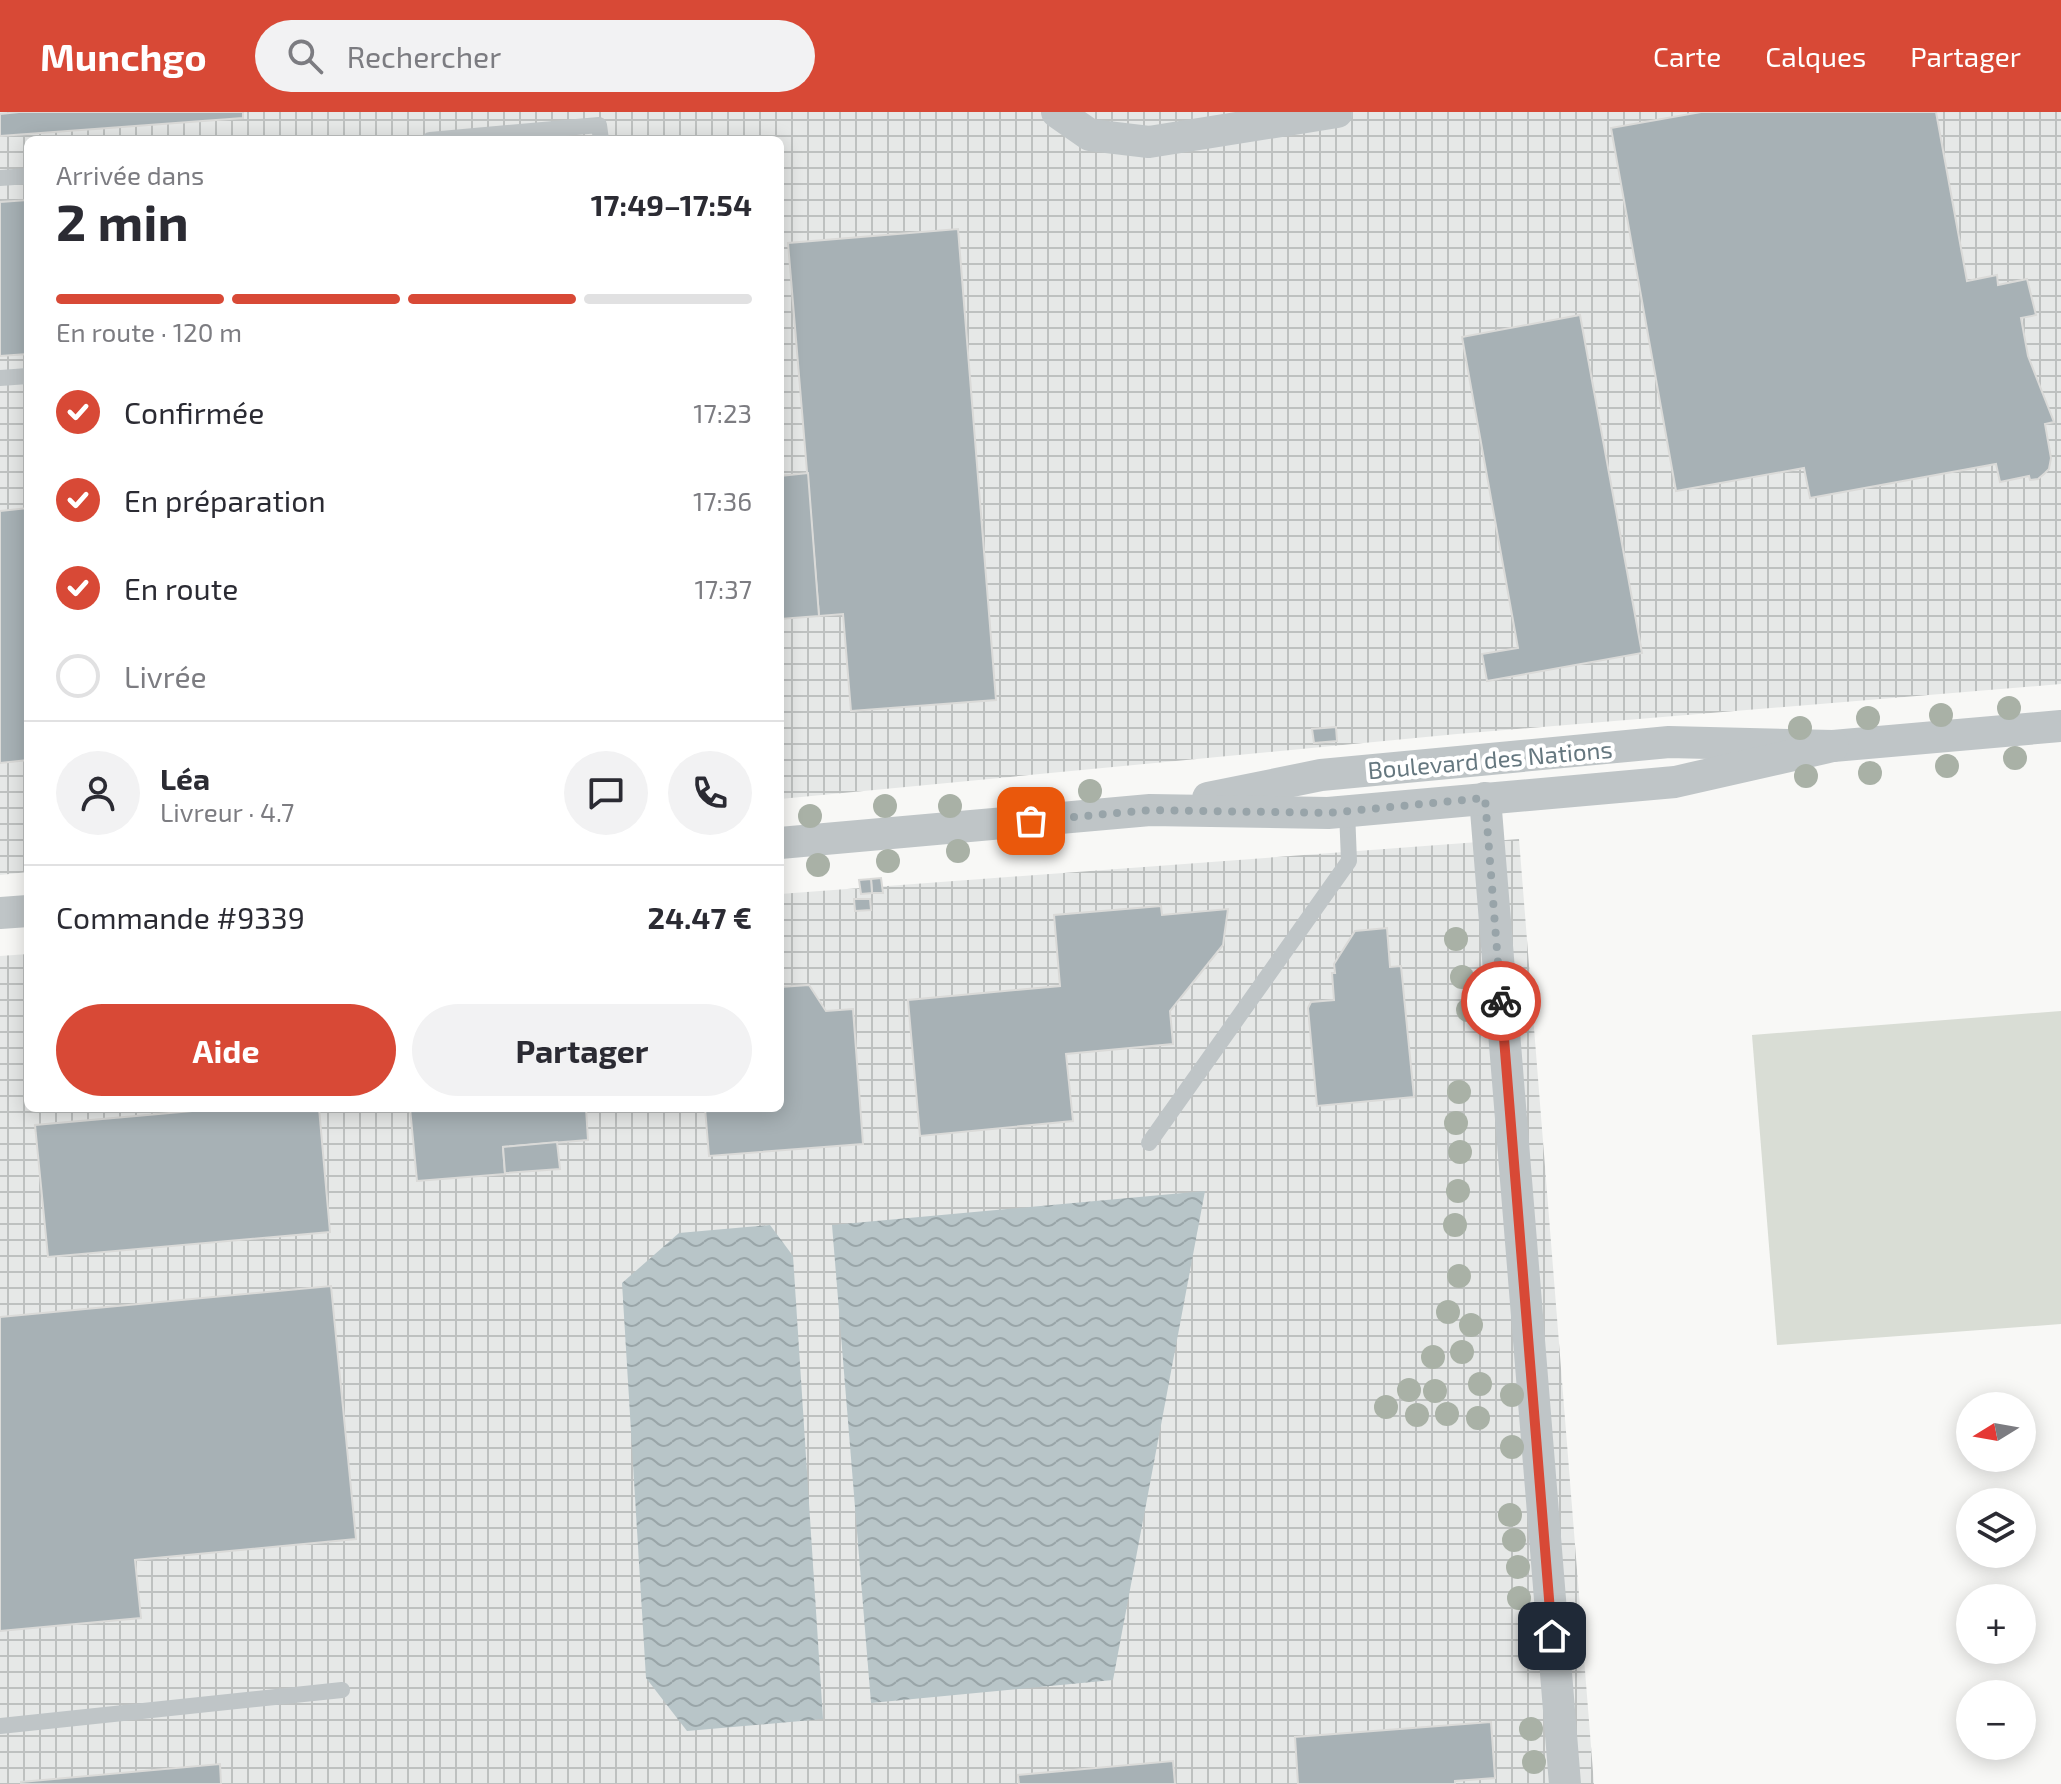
<!DOCTYPE html>
<html lang="fr">
<head>
<meta charset="utf-8">
<style>
  :root { --surface:#fff; --page:#f2f2f3; --text:#2b2b33; --muted:#7c7c81; --line:#e1e1e2; --accent:#d84936 }
  body { margin:0; font-family:"Exo 2",sans-serif; background:var(--page); color:var(--text); height:100vh; display:flex; flex-direction:column; font-size:30px; white-space:nowrap }
  * { box-sizing:border-box; margin:0 }
  p { font-size:26px; color:var(--muted) }
  .icon { flex:none; width:44px; height:44px; fill:none; stroke:currentColor; stroke-width:2; stroke-linecap:round; stroke-linejoin:round }
  .map { position:relative; flex:1; overflow:hidden }
  .side { position:absolute; left:24px; top:24px; width:760px; height:976px; display:flex; flex-direction:column; background:var(--surface); border-radius:12px; box-shadow:0 4px 20px #0003 }
  .side>* { flex:none }
  .needle { width:52px; rotate:259deg }
  .fabs { position:absolute; left:1956px; top:1280px; display:grid; gap:16px }
  .fabs a { display:grid; place-items:center; width:80px; height:80px; border-radius:50%; background:var(--surface); box-shadow:0 4px 20px #0003; font-size:40px }
  .pin { position:absolute; display:grid; place-items:center; width:68px; height:68px; color:#fff; margin:-34px; border-radius:16px; box-shadow:0 4px 12px #0006 }
  .courier { position:absolute; display:grid; place-items:center; width:80px; height:80px; margin:-40px; border:6px solid #d84936; border-radius:50%; background:#fff; color:#222; box-shadow:0 2px 10px #0007 }
  .head em { font-style:normal; font-weight:700 }
  .head div { display:flex; flex-direction:column-reverse }
  .head { display:flex; align-items:center; justify-content:space-between; height:136px; padding:0 32px }
  h1 { font-size:52px; font-weight:700; line-height:60px }
  .bar { display:grid; grid-template-columns:repeat(4,1fr); gap:12px 8px; align-content:center; height:96px; padding:0 32px }
  .bar i { height:10px; border-radius:6px; background:var(--line) }
  .bar .selected { background:var(--accent) }
  .bar p { grid-column:span 4 }
  .line { display:flex; align-items:center; gap:20px; padding:0 32px; border-top:2px solid var(--line) }
  .line div { flex:1 }
  .round { display:grid; place-items:center; flex:none; width:84px; height:84px; border-radius:42px; background:var(--page) }
  ol { padding:0 32px; list-style:none }
  li { display:flex; align-items:center; gap:24px; height:88px }
  li p { margin-inline-start:auto }
  li .icon { padding:8px; border-radius:50%; background:var(--accent); color:#fff; stroke-width:4 }
  li:last-child { color:var(--muted) }
  li i { width:44px; height:44px; border:4px solid var(--line); border-radius:50% }
  .action { display:flex; gap:16px; margin-top:auto; padding:16px 32px }
  .action a { flex:1; height:92px; border-radius:48px; background:var(--accent); color:#fff; font-size:32px; font-weight:700; line-height:92px; text-align:center }
  .action a+a { background:var(--page); color:var(--text) }
  header { display:flex; align-items:center; gap:48px; box-sizing:border-box; height:112px; padding:0 40px; background:var(--accent); color:#fff }
  header strong { font-size:38px }
  nav { display:flex; gap:44px; margin-inline-start:auto; font-size:28px }
  .search { width:560px; height:72px; background:var(--page); display:flex; align-items:center; gap:20px; box-sizing:border-box; padding:0 28px; border-radius:44px; color:var(--muted); font-size:30px }
  .map>svg:first-child { display:block }
  .industrial { fill:url(#industrial-grid) }
  .garden { fill:#d9ddd5 }
  .water { fill:url(#water-waves) }
  .building { fill:#a7b1b5; stroke:#dadad8; stroke-width:2 }
  .lines { fill:none; stroke-linecap:round; stroke-linejoin:round }
  .service { stroke:#bfc5c7; stroke-width:16 }
  .minor { stroke:#bfc5c7; stroke-width:32 }
  .tree { fill:#a9b1a6 }
  .done { stroke:#98a4a9; stroke-width:8; stroke-dasharray:0 14.4 }
  .route { stroke:#d84936; stroke-width:10 }
  .labels { text-anchor:middle; dominant-baseline:central; stroke-width:8; stroke-linejoin:round; paint-order:stroke }
  .street-label { font-size:24px; fill:#65777f; stroke:#fff }
</style>
</head>
<body>
<header>
<strong>Munchgo</strong>
<div class="search"><svg class="icon" aria-label="search" viewBox="0 0 24 24"><circle cx="10" cy="10" r="6"/><path d="M15 15l6 6"/></svg>Rechercher</div>
<nav><a>Carte</a><a>Calques</a><a>Partager</a></nav>
</header>
<div class="map">
<svg width="2061" height="1672" viewBox="0 0 2061 1672">
  <defs>
    <pattern id="industrial-grid" width="8" height="8" patternUnits="userSpaceOnUse" patternTransform="scale(2)"><rect width="8" height="8" fill="#e6e8e7"/><path d="M0 4h8M4 0v8" fill="none" stroke="#bec1c0"/></pattern>
    <pattern id="water-waves" width="16" height="10" patternUnits="userSpaceOnUse" patternTransform="scale(2)"><rect width="16" height="10" fill="#b8c5c8"/><path d="M0 5q4-4 8 0t8 0" fill="none" stroke="#99a5a8"/></pattern>
  </defs>
  <rect width="100%" height="100%" fill="#f8f8f6"/>
  <!-- industrial -->
  <g class="industrial">
    <polygon points="0,0 2061,0 2061,572 1457,622 780,687 780,28 28,28 28,760 0,763"/>
    <polygon points="1519,727 1594,1672 0,1672 0,844 28,842 28,996 780,996 780,782"/>
  </g>
  <!-- garden -->
  <polygon class="garden" points="2061,899 2061,1212 1777,1233 1752,923"/>
  <!-- water -->
  <g class="water">
    <polygon points="1205,1079 1113,1568 871,1591 832,1113"/>
    <polygon points="770,1113 793,1144 823,1607 687,1619 646,1566 622,1171 679,1121"/>
  </g>
  <!-- building -->
  <g class="building">
    <polygon points="19,0 243,0 243,6 0,24 0,2"/>
    <polygon points="1701,0 1936,0 1967,169 1997,163 1998,173 2027,167 2036,203 2021,206 2028,244 2054,310 2045,312 2051,346 2049,357 2045,361 2038,367 2030,368 2029,364 2000,370 1996,352 1810,386 1804,356 1676,379 1611,16"/>
    <polygon points="28,88 28,242 0,244 0,90"/>
    <polygon points="958,117 996,588 851,599 843,502 819,504 788,131"/>
    <polygon points="1580,203 1642,541 1487,569 1482,542 1518,536 1462,225"/>
    <polygon points="808,361 819,504 780,507 780,364"/>
    <polygon points="28,396 28,648 0,651 0,399"/>
    <polygon points="1336,615 1337,629 1314,631 1312,617"/>
    <polygon points="881,766 883,781 872,781 871,767"/>
    <polygon points="871,767 872,781 861,782 859,768"/>
    <polygon points="854,787 870,787 871,798 855,799"/>
    <polygon points="1161,794 1162,803 1228,797 1223,833 1170,899 1173,932 1066,942 1073,1009 920,1024 908,888 1060,874 1054,803"/>
    <polygon points="1387,816 1390,855 1401,854 1414,985 1317,994 1308,896 1311,890 1334,888 1332,861 1335,861 1334,852 1355,819"/>
    <polygon points="809,873 826,899 853,897 863,1032 709,1044 705,996 780,996 780,875"/>
    <polygon points="226,996 319,996 330,1120 48,1145 35,1013"/>
    <polygon points="410,996 586,996 588,1028 503,1035 505,1062 417,1069"/>
    <polygon points="557,1030 560,1057 505,1061 503,1035"/>
    <polygon points="331,1174 356,1427 135,1448 141,1506 0,1519 0,1205"/>
    <polygon points="1491,1610 1495,1666 1455,1669 1455,1672 1298,1672 1295,1625"/>
    <polygon points="1173,1649 1175,1672 1019,1672 1018,1663"/>
    <polygon points="220,1652 221,1672 21,1672 21,1670"/>
  </g>
  <g class="lines">
    <!-- service -->
    <g class="service">
      <polyline points="430,28 599,13 601,28"/>
      <polyline points="0,66 28,64"/>
      <polyline points="0,266 28,264"/>
      <polyline points="1149,1031 1349,749 1347,699"/>
      <polyline points="0,1614 342,1578"/>
    </g>
    <!-- minor -->
    <g class="minor">
      <polyline points="1057,0 1090,23 1149,30 1337,0"/>
      <polyline points="1208,686 1321,663 1669,630 1833,634 2061,614"/>
      <polyline points="1485,686 1565,1672"/>
      <polyline points="780,731 1150,698 1328,701 1675,670 1833,634"/>
      <polyline points="0,801 28,799"/>
    </g>
  </g>
  <!-- trees -->
  <g class="tree">
    <circle cx="2009" cy="596" r="12"/>
    <circle cx="1941" cy="603" r="12"/>
    <circle cx="1868" cy="606" r="12"/>
    <circle cx="1800" cy="616" r="12"/>
    <circle cx="2015" cy="646" r="12"/>
    <circle cx="1947" cy="654" r="12"/>
    <circle cx="1870" cy="661" r="12"/>
    <circle cx="1806" cy="664" r="12"/>
    <circle cx="1090" cy="679" r="12"/>
    <circle cx="1022" cy="687" r="12"/>
    <circle cx="885" cy="694" r="12"/>
    <circle cx="950" cy="694" r="12"/>
    <circle cx="810" cy="704" r="12"/>
    <circle cx="958" cy="739" r="12"/>
    <circle cx="888" cy="749" r="12"/>
    <circle cx="818" cy="753" r="12"/>
    <circle cx="1456" cy="827" r="12"/>
    <circle cx="1462" cy="865" r="12"/>
    <circle cx="1468" cy="898" r="12"/>
    <circle cx="1459" cy="980" r="12"/>
    <circle cx="1456" cy="1011" r="12"/>
    <circle cx="1460" cy="1040" r="12"/>
    <circle cx="1458" cy="1079" r="12"/>
    <circle cx="1455" cy="1113" r="12"/>
    <circle cx="1459" cy="1164" r="12"/>
    <circle cx="1448" cy="1200" r="12"/>
    <circle cx="1471" cy="1213" r="12"/>
    <circle cx="1462" cy="1240" r="12"/>
    <circle cx="1433" cy="1245" r="12"/>
    <circle cx="1480" cy="1272" r="12"/>
    <circle cx="1409" cy="1278" r="12"/>
    <circle cx="1435" cy="1279" r="12"/>
    <circle cx="1512" cy="1283" r="12"/>
    <circle cx="1386" cy="1295" r="12"/>
    <circle cx="1447" cy="1302" r="12"/>
    <circle cx="1417" cy="1303" r="12"/>
    <circle cx="1478" cy="1306" r="12"/>
    <circle cx="1512" cy="1335" r="12"/>
    <circle cx="1510" cy="1403" r="12"/>
    <circle cx="1514" cy="1428" r="12"/>
    <circle cx="1518" cy="1455" r="12"/>
    <circle cx="1519" cy="1486" r="12"/>
    <circle cx="1531" cy="1617" r="12"/>
    <circle cx="1534" cy="1650" r="12"/>
  </g>
  <g class="lines">
    <!-- done -->
    <polyline class="done" points="1031,709 1150,698 1328,701 1485,686 1501,889"/>
    <!-- route -->
    <polyline class="route" points="1501,889 1552,1524"/>
  </g>
  <g class="labels">
    <!-- street labels -->
    <g class="street-label">
      <text transform="translate(1490 647) rotate(-5)">Boulevard des Nations</text>
    </g>
  </g>
</svg>
<div class="fabs">
<a><svg class="needle" viewBox="-14 -14 28 28"><path d="M0-13l5 13h-10z" fill="#e53935"/><path d="M0 13l5-13h-10z" fill="#7c7c81"/></svg></a>
<a><svg class="icon" aria-label="layers" viewBox="0 0 24 24"><path d="M12 4l9 5-9 5-9-5zM3 14l9 5 9-5"/></svg></a>
<a>+</a>
<a>−</a>
</div>
<div class="pin" style="left:1031px;top:709px;background:#ea580c"><svg class="icon" aria-label="bag" viewBox="0 0 24 24"><path d="M5 8h14l-1 12H6zM9 8a3 3 0 0 1 6 0"/></svg></div>
<div class="pin" style="left:1552px;top:1524px;background:#1f2937"><svg class="icon" aria-label="home" viewBox="0 0 24 24"><path d="M3 11l9-7 9 7M6 9v11h12V9"/></svg></div>
<div class="courier" style="left:1501px;top:889px"><svg class="icon" aria-label="bike" viewBox="0 0 24 24"><circle cx="6" cy="16" r="4"/><circle cx="18" cy="16" r="4"/><path d="M6 16l4-8h5l3 8M10 8l3 8H6M13 5h3"/></svg></div>
<section class="side">
<div class="head"><div><h1>2 min</h1><p>Arrivée dans</p></div><em>17:49–17:54</em></div>
<div class="bar"><i class="selected"></i><i class="selected"></i><i class="selected"></i><i></i><p>En route · 120 m</p></div>
<ol>
<li><svg class="icon" aria-label="check" viewBox="0 0 24 24"><path d="M5 12l5 5 9-10"/></svg>Confirmée<p>17:23</p></li>
<li><svg class="icon" aria-label="check" viewBox="0 0 24 24"><path d="M5 12l5 5 9-10"/></svg>En préparation<p>17:36</p></li>
<li><svg class="icon" aria-label="check" viewBox="0 0 24 24"><path d="M5 12l5 5 9-10"/></svg>En route<p>17:37</p></li>
<li><i></i>Livrée</li>
</ol>
<div class="line" style="height:144px"><a class="round"><svg class="icon" aria-label="person" viewBox="0 0 24 24"><circle cx="12" cy="8" r="4"/><path d="M4 21q1-7 8-7t8 7"/></svg></a><div><b>Léa</b><p>Livreur · 4.7</p></div><a class="round"><svg class="icon" aria-label="chat" viewBox="0 0 24 24"><path d="M4 5h16v11H9l-5 4z"/></svg></a><a class="round"><svg class="icon" aria-label="phone" viewBox="0 0 24 24"><path d="M5 4h4l2 5-3 2q2 4 5 5l2-3 5 2v4C11 20 4 13 5 4z"/></svg></a></div>
<div class="line" style="height:104px"><div>Commande #9339</div><b>24.47 €</b></div>
<div class="action"><a>Aide</a><a>Partager</a></div>
</section>
</div>
</body>
</html>
